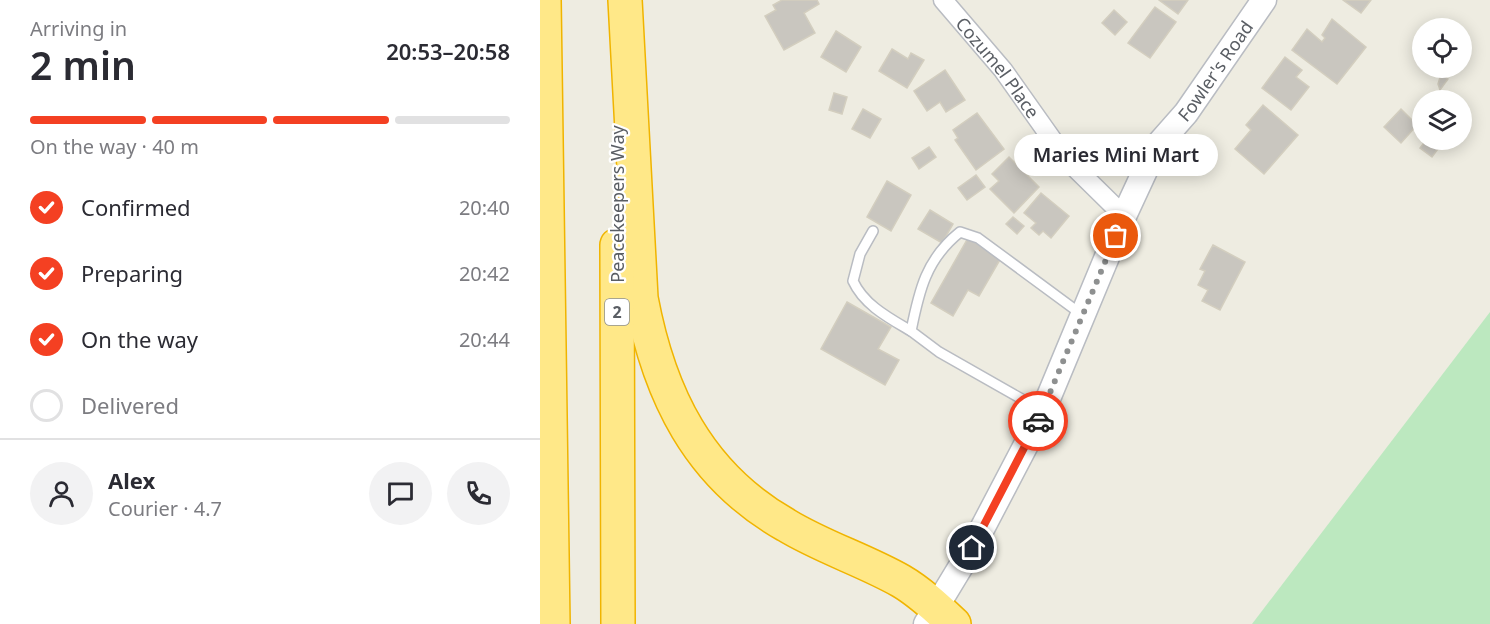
<!DOCTYPE html>
<html lang="en">
<head>
<meta charset="utf-8">
<style>
  :root { --surface:#fff; --page:#f2f2f3; --text:#2b2b33; --muted:#7c7c81; --line:#e1e1e2; --accent:#f44022 }
  body { margin:0; font-family:"Noto Sans",sans-serif; background:var(--page); color:var(--text); height:100vh; display:flex; flex-direction:column; font-size:22px; white-space:nowrap }
  * { box-sizing:border-box; margin:0 }
  p { font-size:20px; color:var(--muted) }
  .icon { flex:none; width:33px; height:33px; fill:none; stroke:currentColor; stroke-width:2; stroke-linecap:round; stroke-linejoin:round }
  .map { position:relative; flex:1; overflow:hidden }
  .drawer { display:flex; flex-direction:column; background:var(--surface); width:540px }
  .drawer>* { flex:none }
  .buttons { position:absolute; left:872px; top:18px; display:grid; gap:12px }
  .buttons a { display:grid; place-items:center; width:60px; height:60px; border-radius:50%; background:var(--surface); box-shadow:0 3px 15px #0003; font-size:30px }
  .pin { position:absolute; display:grid; place-items:center; width:51px; height:51px; color:#fff; margin:-26px; border:3px solid #fff; border-radius:50%; box-shadow:0 2px 6px #0007 }
  .courier { position:absolute; display:grid; place-items:center; width:60px; height:60px; margin:-30px; border:4px solid #f44022; border-radius:50%; background:#fff; color:#222; box-shadow:0 2px 8px #0007 }
  .bubble { position:absolute; height:42px; border-radius:21px; background:var(--surface); box-shadow:0 3px 15px #0003; font-size:20px; font-weight:600; line-height:42px; text-align:center }
  .head em { font-style:normal; font-weight:600 }
  .head div { display:flex; flex-direction:column-reverse }
  .head { display:flex; align-items:center; justify-content:space-between; height:102px; padding:0 30px }
  h1 { font-size:39px; font-weight:600; line-height:45px }
  .bar { display:grid; grid-template-columns:repeat(4,1fr); gap:9px 6px; align-content:center; height:72px; padding:0 30px }
  .bar i { height:8px; border-radius:4px; background:var(--line) }
  .bar .selected { background:var(--accent) }
  .bar p { grid-column:span 4 }
  .line { display:flex; align-items:center; gap:15px; padding:0 30px; border-top:2px solid var(--line) }
  .line div { flex:1 }
  .round { display:grid; place-items:center; flex:none; width:63px; height:63px; border-radius:32px; background:var(--page) }
  ol { padding:0 30px; list-style:none }
  li { display:flex; align-items:center; gap:18px; height:66px }
  li p { margin-inline-start:auto }
  li .icon { padding:6px; border-radius:50%; background:var(--accent); color:#fff; stroke-width:4 }
  li:last-child { color:var(--muted) }
  li i { width:33px; height:33px; border:3px solid var(--line); border-radius:50% }
  main { display:flex; flex:1; min-height:0 }
  .map>svg:first-child { display:block }
  .green { fill:#bce8bf }
  .building { fill:#c9c6bf; stroke:#d3cebf; stroke-width:1.5 }
  .lines { fill:none; stroke-linecap:round; stroke-linejoin:round }
  .service-casing { stroke:#b9bcc2; stroke-width:12 }
  .minor-casing { stroke:#b9bcc2; stroke-width:21 }
  .tertiary-casing { stroke:#b9bcc2; stroke-width:27 }
  .motorway-casing { stroke:#f0b400; stroke-width:36 }
  .service { stroke:#fff; stroke-width:9 }
  .minor { stroke:#fff; stroke-width:18 }
  .tertiary { stroke:#fff; stroke-width:24 }
  .motorway { stroke:#ffe888; stroke-width:33 }
  .done { stroke:#8e9090; stroke-width:6; stroke-dasharray:0 10.8 }
  .route { stroke:#f44022; stroke-width:8 }
  .labels { text-anchor:middle; dominant-baseline:central; stroke-width:4.5; stroke-linejoin:round; paint-order:stroke }
  .shield { fill:#fff; stroke:#8c8e92; stroke-width:1.5 }
  .shield-label { font-size:16px; font-weight:bold; fill:#5a5e64 }
  .street-label { font-size:18px; fill:#5a5e64; stroke:#fff }
</style>
</head>
<body>
<main>
<section class="drawer">
<div class="head"><div><h1>2 min</h1><p>Arriving in</p></div><em>20:53–20:58</em></div>
<div class="bar"><i class="selected"></i><i class="selected"></i><i class="selected"></i><i></i><p>On the way · 40 m</p></div>
<ol>
<li><svg class="icon" aria-label="check" viewBox="0 0 24 24"><path d="M5 12l5 5 9-10"/></svg>Confirmed<p>20:40</p></li>
<li><svg class="icon" aria-label="check" viewBox="0 0 24 24"><path d="M5 12l5 5 9-10"/></svg>Preparing<p>20:42</p></li>
<li><svg class="icon" aria-label="check" viewBox="0 0 24 24"><path d="M5 12l5 5 9-10"/></svg>On the way<p>20:44</p></li>
<li><i></i>Delivered</li>
</ol>
<div class="line" style="height:108px"><a class="round"><svg class="icon" aria-label="person" viewBox="0 0 24 24"><circle cx="12" cy="8" r="4"/><path d="M4 21q1-7 8-7t8 7"/></svg></a><div><b>Alex</b><p>Courier · 4.7</p></div><a class="round"><svg class="icon" aria-label="chat" viewBox="0 0 24 24"><path d="M4 5h16v11H9l-5 4z"/></svg></a><a class="round"><svg class="icon" aria-label="phone" viewBox="0 0 24 24"><path d="M5 4h4l2 5-3 2q2 4 5 5l2-3 5 2v4C11 20 4 13 5 4z"/></svg></a></div>
</section>
<div class="map">
<svg width="950" height="624" viewBox="0 0 950 624">
  <rect width="100%" height="100%" fill="#eeece1"/>
  <!-- green -->
  <polygon class="green" points="950,312 950,624 712,624"/>
  <!-- building -->
  <g class="building">
    <polygon points="242,0 277,0 279,4 264,13 275,33 244,50 225,16 236,10 233,5"/>
    <polygon points="619,0 648,0 638,14"/>
    <polygon points="803,0 831,0 821,13"/>
    <polygon points="615,7 636,22 610,58 588,43"/>
    <polygon points="574,10 587,22 575,35 562,23"/>
    <polygon points="792,19 826,47 797,84 752,50 767,29 782,42 785,38 782,35"/>
    <polygon points="296,31 321,47 306,72 281,57"/>
    <polygon points="352,49 368,59 371,53 384,60 367,88 339,71"/>
    <polygon points="745,57 762,70 756,77 769,87 751,110 722,88"/>
    <polygon points="405,70 425,100 406,112 400,102 387,111 374,91"/>
    <polygon points="901,74 908,79 900,90 898,84"/>
    <polygon points="294,93 307,97 302,114 289,110"/>
    <polygon points="723,105 758,135 724,174 695,149 711,130 706,125"/>
    <polygon points="323,109 341,119 330,138 312,129"/>
    <polygon points="861,109 877,125 861,143 844,127"/>
    <polygon points="437,113 464,149 436,170 415,140 418,138 413,130"/>
    <polygon points="886,140 903,142 892,157 880,148"/>
    <polygon points="389,147 396,157 379,169 372,158"/>
    <polygon points="469,157 499,187 474,213 450,189 459,181 452,174"/>
    <polygon points="436,175 445,187 427,200 418,188"/>
    <polygon points="347,181 371,195 351,231 327,217"/>
    <polygon points="501,193 529,216 511,238 503,231 499,235 491,228 496,223 484,213"/>
    <polygon points="390,210 413,224 402,243 378,229"/>
    <polygon points="473,217 484,226 477,234 466,224"/>
    <polygon points="428,238 461,258 439,296 428,290 413,316 391,303"/>
    <polygon points="673,245 705,262 680,310 662,301 668,290 658,285 665,271 660,269"/>
    <polygon points="307,302 351,327 338,349 359,360 345,385 281,349"/>
  </g>
  <g class="lines">
    <defs>
      <g id="service">
        <path d="M333,231L320,254L313,281C324,305 349,318 371,331"/>
        <path d="M501,410L399,352L371,331C379,291 386,259 420,232L438,238L541,314"/>
      </g>
      <g id="minor">
        <path id="s1" d="M403,0L463,70L526,159L584,216"/>
      </g>
      <g id="tertiary">
        <path id="s2" d="M386,624L432,548L500,418L584,216L616,147L646,113L724,0"/>
      </g>
      <g id="motorway">
        <polyline points="4,0 13,624"/>
        <path d="M85,0L101,298C119,394 158,475 246,525C282,547 324,560 361,581C380,592 398,609 414,624"/>
        <polyline points="77,245 78,624"/>
      </g>
    </defs>
    <!-- service casing -->
    <use href="#service" class="service-casing"/>
    <!-- minor casing -->
    <use href="#minor" class="minor-casing"/>
    <!-- tertiary casing -->
    <use href="#tertiary" class="tertiary-casing"/>
    <!-- motorway casing -->
    <use href="#motorway" class="motorway-casing"/>
    <!-- service -->
    <use href="#service" class="service"/>
    <!-- minor -->
    <use href="#minor" class="minor"/>
    <!-- tertiary -->
    <use href="#tertiary" class="tertiary"/>
    <!-- motorway -->
    <use href="#motorway" class="motorway"/>
  </g>
  <g class="lines">
    <!-- done -->
    <polyline class="done" points="498,421 576,236"/>
    <!-- route -->
    <polyline class="route" points="432,548 498,421"/>
  </g>
  <g class="labels">
    <!-- shield labels -->
    <rect class="shield" x="65" y="299" width="24" height="26" rx="4.5"/>
    <g class="shield-label">
      <text x="77" y="312">2</text>
    </g>
    <!-- street labels -->
    <g class="street-label">
      <text stroke="none"><textPath href="#s1" startOffset="87">Cozumel Place</textPath></text>
      <text stroke="none"><textPath href="#s2" startOffset="627">Fowler's Road</textPath></text>
      <text transform="translate(77 204) rotate(-90)">Peacekeepers Way</text>
    </g>
  </g>
</svg>
<div class="buttons">
<a><svg class="icon" aria-label="locate" viewBox="0 0 24 24"><circle cx="12" cy="12" r="6"/><path d="M12 2v4M12 18v4M2 12h4M18 12h4"/></svg></a>
<a><svg class="icon" aria-label="layers" viewBox="0 0 24 24"><path d="M12 4l9 5-9 5-9-5zM3 14l9 5 9-5"/></svg></a>
</div>
<div class="pin" style="left:576px;top:236px;background:#ea580c"><svg class="icon" aria-label="bag" viewBox="0 0 24 24"><path d="M5 8h14l-1 12H6zM9 8a3 3 0 0 1 6 0"/></svg></div>
<div class="pin" style="left:432px;top:548px;background:#1f2937"><svg class="icon" aria-label="home" viewBox="0 0 24 24"><path d="M3 11l9-7 9 7M6 9v11h12V9"/></svg></div>
<div class="courier" style="left:498px;top:421px"><svg class="icon" aria-label="car" viewBox="0 0 24 24"><path d="M5 17H2v-5l4-1 3-4h7l3 4 3 1v5h-3M9 17h6M6 11h13"/><circle cx="7" cy="17" r="2"/><circle cx="17" cy="17" r="2"/></svg></div>
<div class="bubble" style="left:474px;top:134px;width:204px">Maries Mini Mart</div>
</div>
</main>
</body>
</html>
